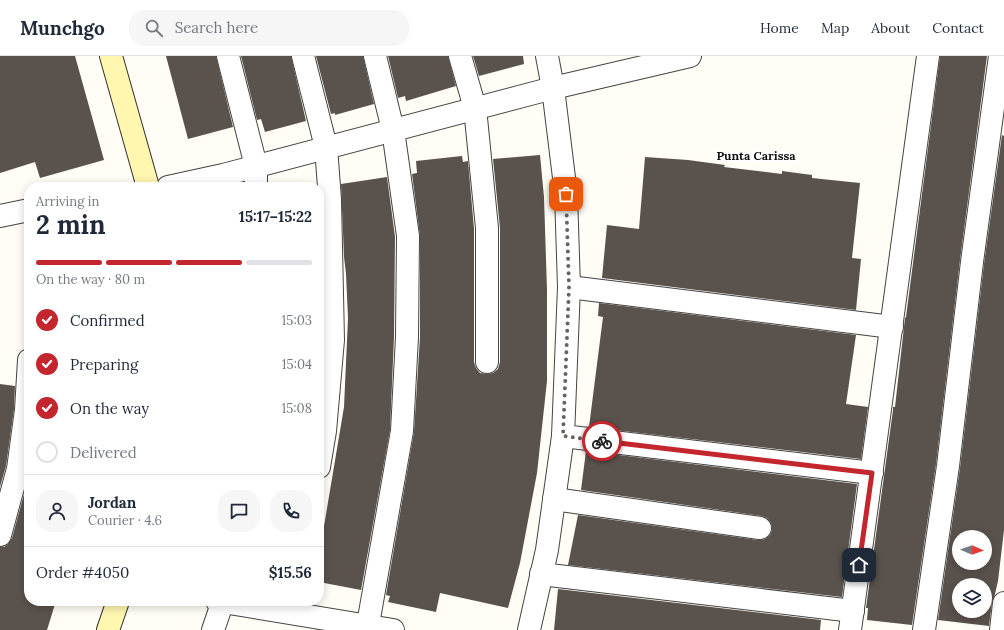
<!DOCTYPE html>
<html lang="en">
<head>
<meta charset="utf-8">
<style>
  :root { --surface:#fff; --page:#f6f6f7; --text:#1f2937; --muted:#747a83; --line:#e0e1e3; --accent:#c4262e }
  body { margin:0; font-family:Lora,serif; background:var(--page); color:var(--text); height:100vh; display:flex; flex-direction:column; font-size:15px; white-space:nowrap }
  * { box-sizing:border-box; margin:0 }
  p { font-size:13px; color:var(--muted) }
  .icon { flex:none; width:22px; height:22px; fill:none; stroke:currentColor; stroke-width:2; stroke-linecap:round; stroke-linejoin:round }
  .map { position:relative; flex:1; overflow:hidden }
  .drawer { position:absolute; left:24px; top:126px; width:300px; height:424px; display:flex; flex-direction:column; background:var(--surface); border-radius:16px; box-shadow:0 2px 10px #0003 }
  .drawer>* { flex:none }
  .needle { width:26px; rotate:92deg }
  .buttons { position:absolute; left:952px; top:474px; display:grid; gap:8px }
  .buttons a { display:grid; place-items:center; width:40px; height:40px; border-radius:50%; background:var(--surface); box-shadow:0 2px 10px #0003; font-size:20px }
  .pin { position:absolute; display:grid; place-items:center; width:34px; height:34px; color:#fff; margin:-17px; border-radius:8px; box-shadow:0 2px 6px #0006 }
  .courier { position:absolute; display:grid; place-items:center; width:40px; height:40px; margin:-20px; border:3px solid #c4262e; border-radius:50%; background:#fff; color:#222; box-shadow:0 1px 5px #0007 }
  .summary em { font-style:normal; font-weight:800 }
  .summary div { display:flex; flex-direction:column-reverse }
  .summary { display:flex; align-items:center; justify-content:space-between; height:68px; padding:0 12px }
  h1 { font-size:26px; font-weight:800; line-height:30px }
  .bar { display:grid; grid-template-columns:repeat(4,1fr); gap:6px 4px; align-content:center; height:48px; padding:0 12px }
  .bar i { height:5px; border-radius:3px; background:var(--line) }
  .bar .on { background:var(--accent) }
  .bar p { grid-column:span 4 }
  .line { display:flex; align-items:center; gap:10px; padding:0 12px; border-top:1px solid var(--line) }
  .line div { flex:1 }
  .round { display:grid; place-items:center; flex:none; width:42px; height:42px; border-radius:16px; background:var(--page) }
  ol { padding:0 12px; list-style:none }
  li { display:flex; align-items:center; gap:12px; height:44px }
  li p { margin-inline-start:auto }
  li .icon { padding:4px; border-radius:50%; background:var(--accent); color:#fff; stroke-width:4 }
  li:last-child { color:var(--muted) }
  li i { width:22px; height:22px; border:2px solid var(--line); border-radius:50% }
  header { display:flex; align-items:center; gap:24px; box-sizing:border-box; height:56px; padding:0 20px; background:var(--surface); border-bottom:1px solid var(--line) }
  header strong { font-size:19px }
  nav { display:flex; gap:22px; margin-inline-start:auto; font-size:14px }
  .search { width:280px; height:36px; background:var(--page); display:flex; align-items:center; gap:10px; box-sizing:border-box; padding:0 14px; border-radius:16px; color:var(--muted); font-size:15px }
  .map>svg:first-child { display:block }
  .building { fill:#5a524d; fill-rule:evenodd }
  .lines { fill:none; stroke-linecap:round; stroke-linejoin:round }
  .street-casing { stroke:#444; stroke-width:24 }
  .secondary-casing { stroke:#333; stroke-width:24 }
  .street { stroke:#fff; stroke-width:22 }
  .secondary { stroke:#fff6b0; stroke-width:22 }
  .done { stroke:#646461; stroke-width:4; stroke-dasharray:0 7.2 }
  .route { stroke:#c4262e; stroke-width:5 }
  .labels { text-anchor:middle; dominant-baseline:central; stroke-width:4; stroke-linejoin:round; paint-order:stroke }
  .neighbourhood-label { font-size:12px; font-weight:bold; fill:#111; stroke:#fff }
</style>
</head>
<body>
<header>
<strong>Munchgo</strong>
<div class="search"><svg class="icon" aria-label="search" viewBox="0 0 24 24"><circle cx="10" cy="10" r="6"/><path d="M15 15l6 6"/></svg>Search here</div>
<nav><a>Home</a><a>Map</a><a>About</a><a>Contact</a></nav>
</header>
<div class="map">
<svg width="1004" height="574" viewBox="0 0 1004 574">
  <rect width="100%" height="100%" fill="#fffdf5"/>
  <!-- building -->
  <g class="building">
    <polygon points="0,0 75,0 104,104 40,122 35,106 0,117"/>
    <polygon points="166,0 216,0 233,71 188,83"/>
    <polygon points="241,0 291,0 306,65 265,76 261,63 257,64"/>
    <polygon points="316,0 363,0 374,48 335,59 335,57 331,58"/>
    <polygon points="388,0 448,0 456,30 406,45 405,40 398,42"/>
    <polygon points="473,0 523,0 524,8 479,20"/>
    <polygon points="940,0 987,0 960,204 936,408 912,569 867,564 868,552 866,552 893,354 893,351 895,351 905,262 906,261"/>
    <path d="M1002,79L1004,80V474L998,525L995,538L992,546L989,570L938,564L960,412L984,208ZM959,481H985V507H959ZM959,529H985V555H959Z"/>
    <polygon points="540,99 544,141 547,234 547,325 537,417 520,507 508,552 440,537 436,556 388,546 390,540 386,539 414,376 420,281 420,180 412,118 417,117 416,105 462,100 463,106 468,105 474,173 474,306 476,312 480,317 487,318 493,317 498,313 500,306 500,172 493,103"/>
    <polygon points="645,101 688,104 725,109 724,111 782,118 782,115 812,119 812,122 860,127 852,202 861,203 856,254 602,222 607,169 639,173"/>
    <polygon points="387,121 395,181 394,281 390,374 361,534 319,526 319,500 344,351 348,262 346,218 344,201 341,128"/>
    <polygon points="599,247 856,279 846,348 868,351 861,403 589,371 603,261 598,260"/>
    <polygon points="0,328 15,330 14,353 6,410 0,431"/>
    <polygon points="586,395 857,428 842,541 568,509 578,459 758,484 765,483 770,479 772,474 771,467 767,462 762,460 581,434"/>
    <polygon points="29,420 29,545 56,545 47,574 0,574 0,491 4,491 8,488 12,482"/>
    <polygon points="558,533 821,564 820,574 554,574"/>
  </g>
  <g class="lines">
    <defs>
      <g id="street">
        <polyline points="228,0 256,110 256,131"/>
        <polyline points="303,0 326,91 330,144 333,284 325,375 319,411"/>
        <polyline points="460,0 475,52 487,172 487,306"/>
        <polyline points="168,131 223,119 553,32 690,0"/>
        <polyline points="0,160 29,154"/>
        <polyline points="569,231 892,271"/>
        <polyline points="563,380 872,417"/>
        <polyline points="554,443 760,472"/>
        <polyline points="0,479 18,413 26,354 29,304"/>
        <polyline points="541,518 853,555"/>
        <polyline points="217,545 393,574"/>
        <polyline points="213,574 223,545"/>
        <polyline points="367,574 402,375 407,281 408,180 393,74 375,0"/>
        <polyline points="529,574 547,494 563,380 569,231 566,138 553,32 547,0"/>
        <polyline points="850,574 928,0"/>
        <polyline points="924,574 948,410 972,206 1000,0"/>
        <polyline points="1001,574 1004,547"/>
      </g>
      <g id="secondary">
        <polyline points="111,0 148,131"/>
        <polyline points="108,574 118,545"/>
      </g>
    </defs>
    <!-- street casing -->
    <use href="#street" class="street-casing"/>
    <!-- secondary casing -->
    <use href="#secondary" class="secondary-casing"/>
    <!-- street -->
    <use href="#street" class="street"/>
    <!-- secondary -->
    <use href="#secondary" class="secondary"/>
  </g>
  <g class="lines">
    <!-- done -->
    <polyline class="done" points="566,138 569,231 563,380 602,385"/>
    <!-- route -->
    <polyline class="route" points="602,385 872,417 859,509"/>
  </g>
  <g class="labels">
    <!-- neighbourhood labels -->
    <g class="neighbourhood-label">
      <text x="756" y="99">Punta Carissa</text>
    </g>
  </g>
</svg>
<div class="buttons">
<a><svg class="needle" viewBox="-14 -14 28 28"><path d="M0-13l5 13h-10z" fill="#e53935"/><path d="M0 13l5-13h-10z" fill="#747a83"/></svg></a>
<a><svg class="icon" aria-label="layers" viewBox="0 0 24 24"><path d="M12 4l9 5-9 5-9-5zM3 14l9 5 9-5"/></svg></a>
</div>
<div class="pin" style="left:566px;top:138px;background:#ea580c"><svg class="icon" aria-label="bag" viewBox="0 0 24 24"><path d="M5 8h14l-1 12H6zM9 8a3 3 0 0 1 6 0"/></svg></div>
<div class="pin" style="left:859px;top:509px;background:#1f2937"><svg class="icon" aria-label="home" viewBox="0 0 24 24"><path d="M3 11l9-7 9 7M6 9v11h12V9"/></svg></div>
<div class="courier" style="left:602px;top:385px"><svg class="icon" aria-label="bike" viewBox="0 0 24 24"><circle cx="6" cy="16" r="4"/><circle cx="18" cy="16" r="4"/><path d="M6 16l4-8h5l3 8M10 8l3 8H6M13 5h3"/></svg></div>
<section class="drawer">
<div class="summary"><div><h1>2 min</h1><p>Arriving in</p></div><em>15:17–15:22</em></div>
<div class="bar"><i class="on"></i><i class="on"></i><i class="on"></i><i></i><p>On the way · 80 m</p></div>
<ol>
<li><svg class="icon" aria-label="check" viewBox="0 0 24 24"><path d="M5 12l5 5 9-10"/></svg>Confirmed<p>15:03</p></li>
<li><svg class="icon" aria-label="check" viewBox="0 0 24 24"><path d="M5 12l5 5 9-10"/></svg>Preparing<p>15:04</p></li>
<li><svg class="icon" aria-label="check" viewBox="0 0 24 24"><path d="M5 12l5 5 9-10"/></svg>On the way<p>15:08</p></li>
<li><i></i>Delivered</li>
</ol>
<div class="line" style="height:72px"><a class="round"><svg class="icon" aria-label="person" viewBox="0 0 24 24"><circle cx="12" cy="8" r="4"/><path d="M4 21q1-7 8-7t8 7"/></svg></a><div><b>Jordan</b><p>Courier · 4.6</p></div><a class="round"><svg class="icon" aria-label="chat" viewBox="0 0 24 24"><path d="M4 5h16v11H9l-5 4z"/></svg></a><a class="round"><svg class="icon" aria-label="phone" viewBox="0 0 24 24"><path d="M5 4h4l2 5-3 2q2 4 5 5l2-3 5 2v4C11 20 4 13 5 4z"/></svg></a></div>
<div class="line" style="height:52px"><div>Order #4050</div><b>$15.56</b></div>
</section>
</div>
</body>
</html>
